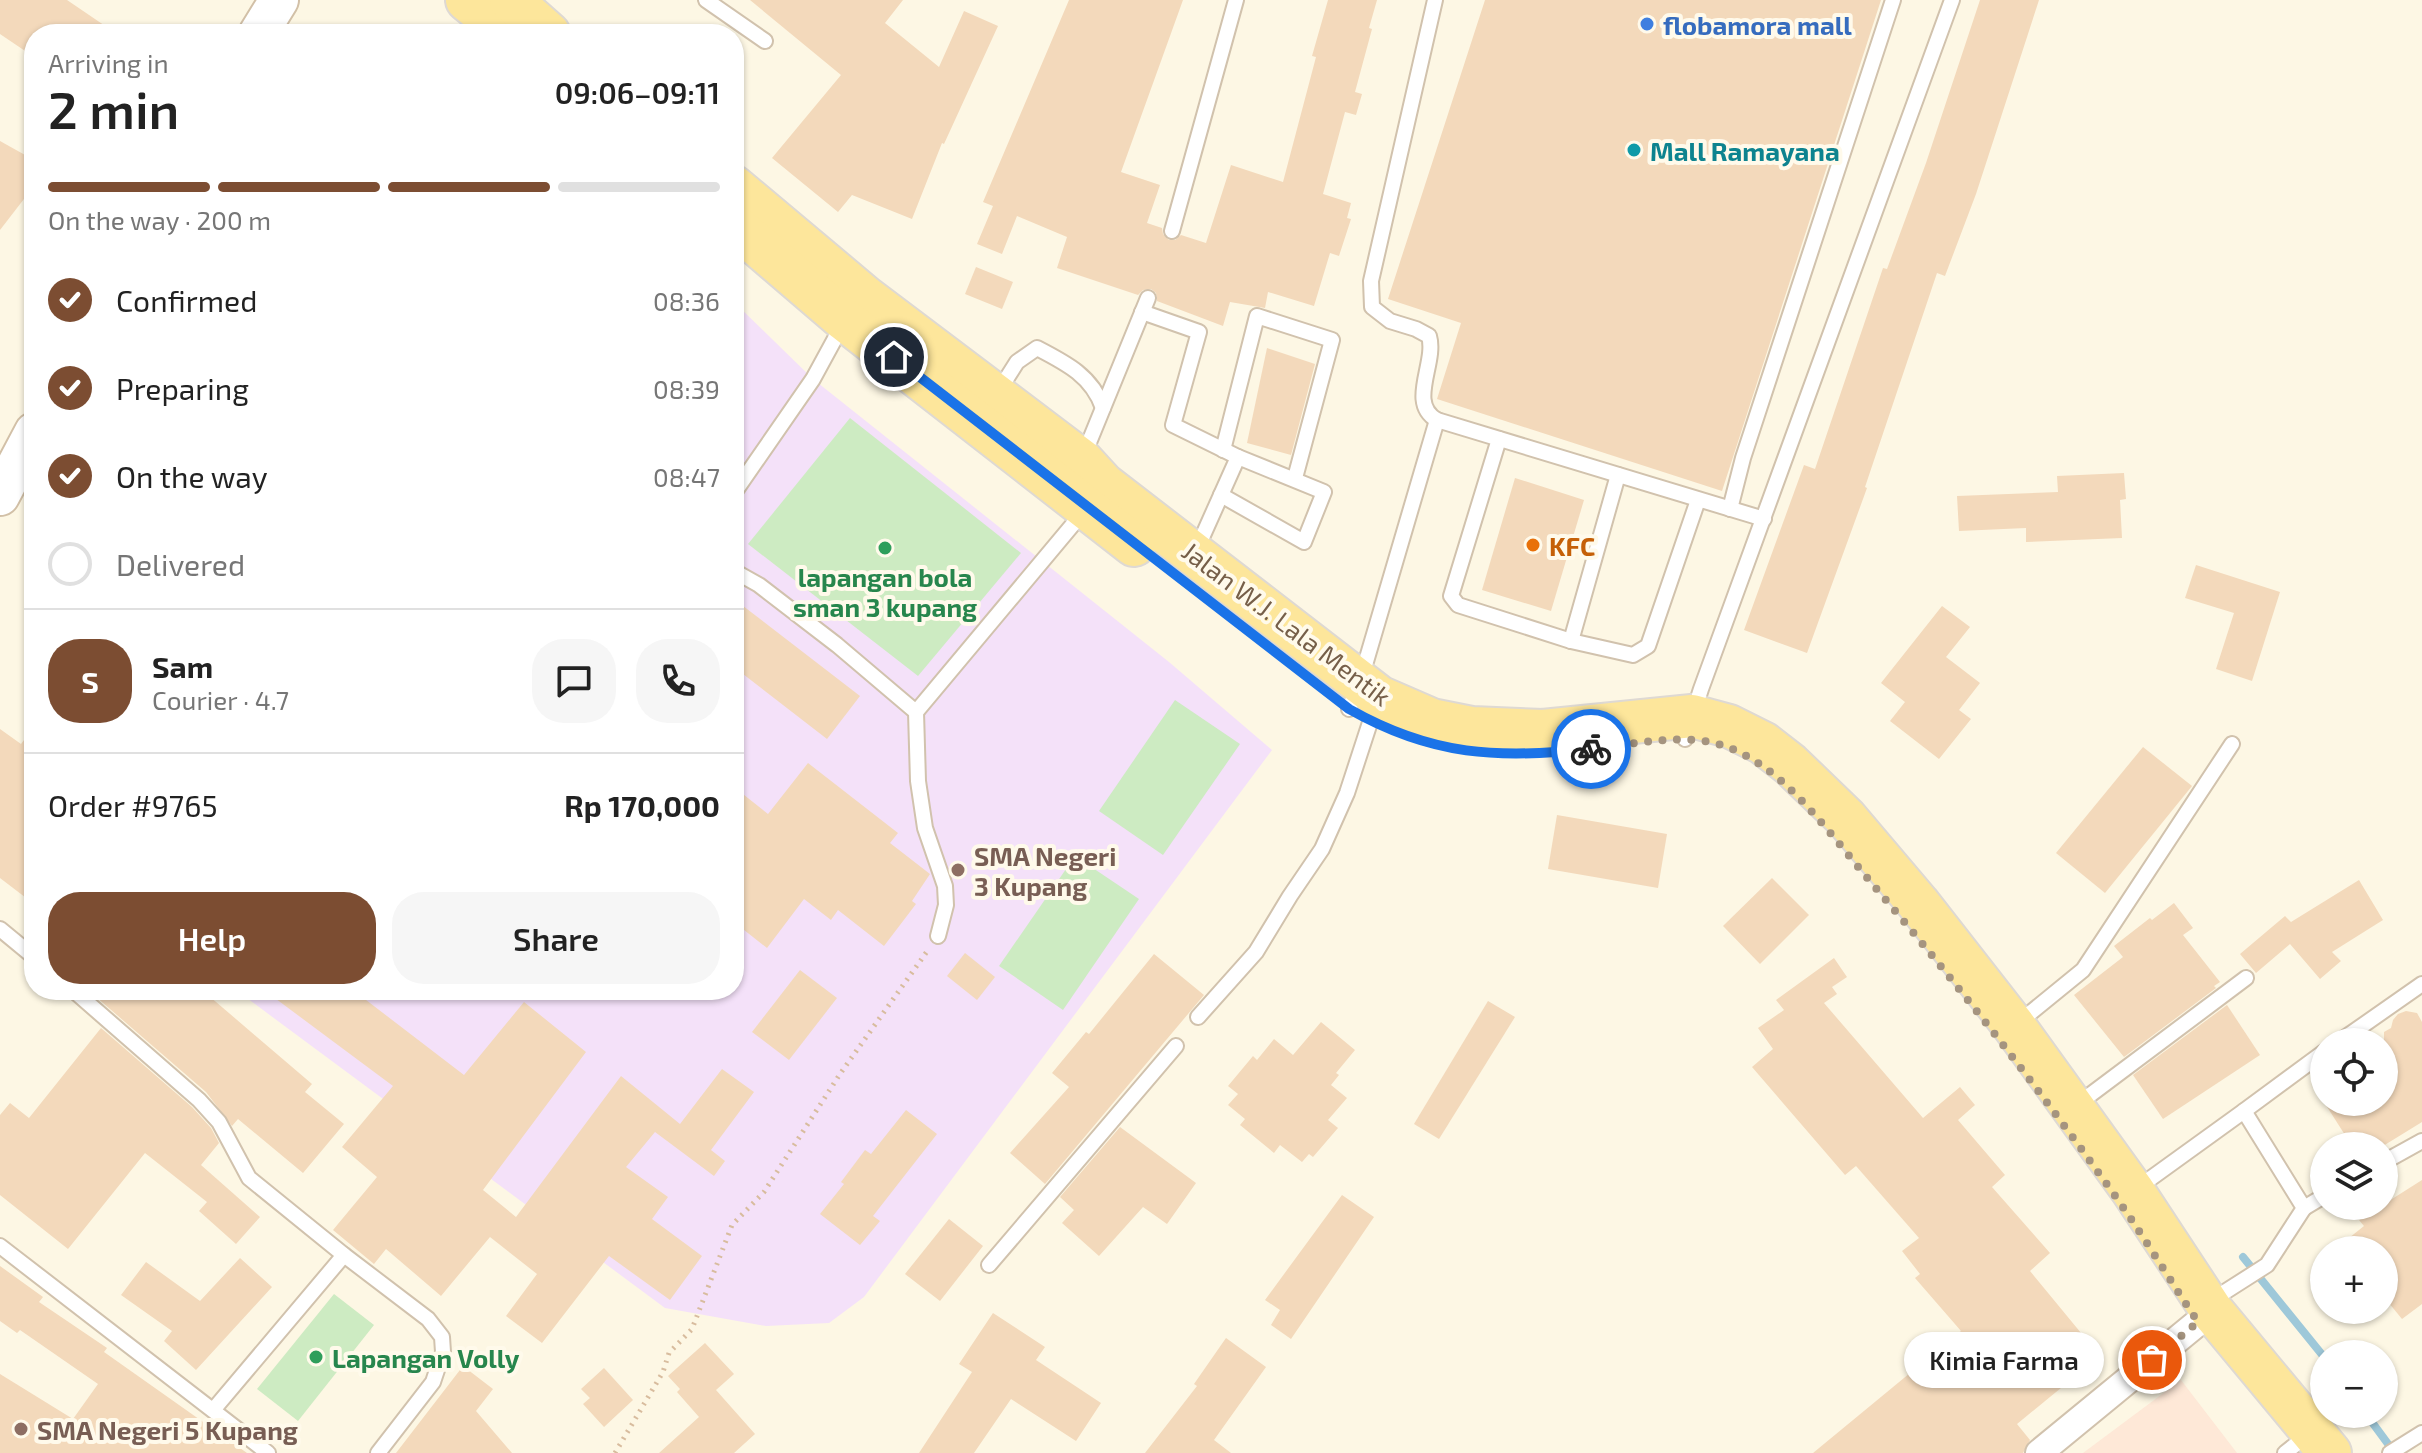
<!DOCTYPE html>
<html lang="en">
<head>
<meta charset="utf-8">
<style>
  :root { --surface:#fff; --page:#f6f6f6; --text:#222; --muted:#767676; --line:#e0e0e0; --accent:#7c4d32 }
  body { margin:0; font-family:"Exo 2",sans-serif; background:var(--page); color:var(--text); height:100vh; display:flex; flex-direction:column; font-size:30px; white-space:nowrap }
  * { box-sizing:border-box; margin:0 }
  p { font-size:26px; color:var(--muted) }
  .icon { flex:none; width:44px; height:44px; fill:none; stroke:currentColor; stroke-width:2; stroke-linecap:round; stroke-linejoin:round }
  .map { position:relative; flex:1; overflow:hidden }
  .side { position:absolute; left:24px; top:24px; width:720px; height:976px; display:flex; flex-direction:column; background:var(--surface); border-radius:32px; box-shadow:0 2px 6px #0004 }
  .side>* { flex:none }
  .buttons { position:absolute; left:2310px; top:1028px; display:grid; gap:16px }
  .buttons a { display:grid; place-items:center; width:88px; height:88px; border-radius:50%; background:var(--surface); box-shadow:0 2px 6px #0004; font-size:40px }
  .pin { position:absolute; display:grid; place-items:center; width:68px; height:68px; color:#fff; margin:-34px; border:4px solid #fff; border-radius:50%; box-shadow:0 2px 8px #0007 }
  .courier { position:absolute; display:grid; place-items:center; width:80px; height:80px; margin:-40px; border:6px solid #1a73e8; border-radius:50%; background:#fff; color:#222; box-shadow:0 2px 10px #0007 }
  .bubble { position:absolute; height:56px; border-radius:28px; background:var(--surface); box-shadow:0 2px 6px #0004; font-size:26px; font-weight:600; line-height:56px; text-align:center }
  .headline em { font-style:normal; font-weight:600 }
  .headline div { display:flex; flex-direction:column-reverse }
  .headline { display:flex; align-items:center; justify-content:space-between; height:136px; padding:0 24px }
  h1 { font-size:52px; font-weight:600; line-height:60px }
  .bar { display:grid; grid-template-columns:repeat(4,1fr); gap:12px 8px; align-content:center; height:96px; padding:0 24px }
  .bar i { height:10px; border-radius:6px; background:var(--line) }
  .bar .selected { background:var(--accent) }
  .bar p { grid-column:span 4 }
  .line { display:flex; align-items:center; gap:20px; padding:0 24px; border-top:2px solid var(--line) }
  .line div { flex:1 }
  .round { display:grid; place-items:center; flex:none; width:84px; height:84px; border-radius:32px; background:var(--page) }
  ol { padding:0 24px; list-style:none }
  li { display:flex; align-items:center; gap:24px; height:88px }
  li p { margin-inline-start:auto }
  li .icon { padding:8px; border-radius:50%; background:var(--accent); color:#fff; stroke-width:4 }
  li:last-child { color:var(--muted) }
  li i { width:44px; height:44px; border:4px solid var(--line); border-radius:50% }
  .action { display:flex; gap:16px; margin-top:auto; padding:16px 24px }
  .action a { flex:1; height:92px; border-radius:32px; background:var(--accent); color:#fff; font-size:32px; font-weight:600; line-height:92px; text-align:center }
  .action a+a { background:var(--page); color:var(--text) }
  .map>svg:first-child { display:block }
  .commercial { fill:#fee8d7 }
  .education { fill:#f4e1f9 }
  .green { fill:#cdebc2 }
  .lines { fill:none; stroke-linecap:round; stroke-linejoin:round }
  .stream { stroke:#9ec8d9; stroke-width:8 }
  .building { fill:#f3d9bb }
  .lane-casing { stroke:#d1c2ad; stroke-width:18 }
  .street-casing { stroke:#d1c2ad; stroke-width:30 }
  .secondary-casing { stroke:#d2c0a7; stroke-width:42 }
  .primary-casing { stroke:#ded9d3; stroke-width:46 }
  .path { stroke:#d8bc9e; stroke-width:5; stroke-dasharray:2 6; stroke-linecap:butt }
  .lane { stroke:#fff; stroke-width:14 }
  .street { stroke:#fff; stroke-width:26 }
  .secondary { stroke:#fff; stroke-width:38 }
  .primary { stroke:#fde69b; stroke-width:42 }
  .done { stroke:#a5947f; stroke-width:8; stroke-dasharray:0 14.4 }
  .route { stroke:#1a73e8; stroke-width:10 }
  .shop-dot { fill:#3f7fe0; stroke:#fffaeb; stroke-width:3 }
  .culture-dot { fill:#0f9aa8; stroke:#fffaeb; stroke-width:3 }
  .food-dot { fill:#e8710a; stroke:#fffaeb; stroke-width:3 }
  .leisure-dot { fill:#2e9e5b; stroke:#fffaeb; stroke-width:3 }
  .education-dot { fill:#8d6e63; stroke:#fffaeb; stroke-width:3 }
  .labels { text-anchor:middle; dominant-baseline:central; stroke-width:8; stroke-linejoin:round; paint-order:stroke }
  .shop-label { font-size:26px; font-weight:bold; fill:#366cbe; stroke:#fffaeb; text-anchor:start }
  .culture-label { font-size:26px; font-weight:bold; fill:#0d838f; stroke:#fffaeb; text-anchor:start }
  .food-label { font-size:26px; font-weight:bold; fill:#c56008; stroke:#fffaeb; text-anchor:start }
  .leisure-label { font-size:26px; font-weight:bold; fill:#27864d; stroke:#fffaeb }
  .street-label { font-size:26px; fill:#765f49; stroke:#fffaeb }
  .education-label { font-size:26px; font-weight:bold; fill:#785e54; stroke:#fffaeb; text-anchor:start }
</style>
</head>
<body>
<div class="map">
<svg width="2422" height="1453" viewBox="0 0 2422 1453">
  <rect width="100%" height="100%" fill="#fdf7e4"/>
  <!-- commercial -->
  <polygon class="commercial" points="2181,1380 2237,1453 2083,1453"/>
  <!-- education -->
  <polygon class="education" points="734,302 813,379 1169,662 1272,750 864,1297 829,1323 766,1326 665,1308 236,990 734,990"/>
  <!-- green -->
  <g class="green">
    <polygon points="850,418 1021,553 918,676 748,544"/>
    <polygon points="1175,700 1240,744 1163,855 1099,811"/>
    <polygon points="1075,856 1139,899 1063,1010 999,966"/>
    <polygon points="334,1294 374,1325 298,1421 257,1389"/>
  </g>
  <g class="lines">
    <!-- stream -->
    <g class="stream">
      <polyline points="2243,1257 2324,1357"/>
      <polyline points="2366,1414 2394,1452"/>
    </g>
  </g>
  <!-- building -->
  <g class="building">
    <polygon points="0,0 67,0 117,34 34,34 34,57 0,34"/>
    <polygon points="750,0 903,0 885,23 939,67 964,11 998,26 944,144 942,143 912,219 852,195 838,212 772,158 841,75"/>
    <polygon points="1069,0 1183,0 1121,172 1160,185 1147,223 1162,228 1163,234 1169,240 1175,240 1181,235 1206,243 1231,165 1283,182 1316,57 1312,56 1328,0 1377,0 1369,28 1372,29 1355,92 1362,94 1356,115 1345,112 1323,194 1351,203 1347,218 1351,219 1339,256 1330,253 1314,306 1268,292 1265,308 1230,302 1223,326 1157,301 1156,293 1151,289 1143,290 1138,295 1057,268 1067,237 1017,216 1002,254 977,244 993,206 983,202"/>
    <polygon points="1485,0 1881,0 1722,491 1437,399 1461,323 1388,299"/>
    <polygon points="1980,0 2039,0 1976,194 1945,276 1937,273 1865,487 1867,488 1807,653 1744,630 1804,465 1815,469 1883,268 1887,269 1926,163"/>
    <polygon points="0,141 34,160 34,186 0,230"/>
    <polygon points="976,267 1013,282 1002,309 965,294"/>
    <polygon points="1267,348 1315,364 1291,455 1247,443"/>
    <polygon points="2124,473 2126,499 2120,500 2122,538 2026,542 2026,528 1959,531 1957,496 2058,492 2057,476"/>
    <polygon points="1515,478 1584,500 1551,611 1482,590"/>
    <polygon points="2196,565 2280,592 2252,681 2216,669 2234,613 2185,598"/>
    <polygon points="734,599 860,696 827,739 734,667"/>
    <polygon points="1942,606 1970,627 1946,657 1980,683 1959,710 1971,719 1939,759 1890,721 1905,702 1881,683"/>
    <polygon points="34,727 34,904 0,878 0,729 21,744"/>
    <polygon points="2143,747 2192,786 2105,893 2056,853"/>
    <polygon points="808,763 898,833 890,843 930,874 912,901 916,904 884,946 838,910 831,920 804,899 767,948 734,922 734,787 768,814"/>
    <polygon points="1557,815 1667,834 1658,888 1548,869"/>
    <polygon points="1772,878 1809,915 1760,964 1723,926"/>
    <polygon points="2359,880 2383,920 2332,952 2341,961 2320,979 2290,944 2256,973 2240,954 2285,916 2291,922"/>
    <polygon points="2174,903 2193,928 2183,935 2220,982 2214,986 2216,988 2124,1057 2074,995 2123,957 2114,946 2150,918 2152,920"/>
    <polygon points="965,953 995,977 977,1000 947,976"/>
    <polygon points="1154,954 1204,995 1045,1184 1010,1153 1069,1087 1052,1073 1086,1032 1089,1034"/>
    <polygon points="1834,958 1847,977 1832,987 1837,994 1824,1003 1923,1118 1960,1087 1975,1105 1958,1120 2005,1175 1992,1187 2050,1253 2030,1271 2100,1356 2017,1424 2030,1440 2023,1453 1813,1453 1961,1331 1915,1278 1920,1274 1902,1251 1919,1238 1856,1166 1845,1175 1752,1067 1773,1049 1758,1028 1784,1010 1776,1000"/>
    <polygon points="800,970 837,998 789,1060 752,1032"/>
    <polygon points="88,990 202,990 312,1084 305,1092 344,1124 303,1173 238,1119 232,1126 206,1092"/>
    <polygon points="264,990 353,990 464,1075 524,1002 586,1052 483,1190 516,1217 621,1076 680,1124 722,1069 754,1092 711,1150 725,1161 714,1176 655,1132 626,1167 668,1197 652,1219 702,1256 670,1300 609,1256 542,1343 506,1316 537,1274 490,1237 441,1296 386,1249 374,1264 333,1230 377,1177 342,1147 393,1086"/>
    <polygon points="1488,1001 1515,1017 1439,1139 1414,1124"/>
    <polygon points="2227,1005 2260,1055 2163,1119 2133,1075"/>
    <polygon points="2406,1011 2417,1013 2422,1022 2422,1122 2383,1146 2352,1146 2324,1102 2384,1102 2384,1032 2391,1028 2393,1020 2398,1014"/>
    <polygon points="1321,1022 1355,1050 1336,1073 1339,1075 1331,1085 1347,1098 1328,1120 1338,1128 1313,1157 1309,1154 1302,1162 1280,1145 1274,1153 1240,1125 1245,1119 1228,1105 1238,1094 1228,1086 1253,1056 1257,1060 1274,1039 1293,1055"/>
    <polygon points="101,1028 192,1107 211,1128 219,1143 201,1165 260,1217 236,1244 199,1211 207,1202 145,1153 68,1249 0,1195 0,1115 10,1103 29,1118"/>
    <polygon points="906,1110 937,1134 873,1216 880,1221 860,1245 820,1214 844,1184 841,1182 865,1150 871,1154"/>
    <polygon points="1120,1127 1196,1183 1167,1224 1143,1207 1099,1256 1062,1223 1074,1210 1060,1197"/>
    <polygon points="2422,1180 2422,1304 2402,1319 2384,1297 2384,1250 2334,1250 2364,1226 2359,1220"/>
    <polygon points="1342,1195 1374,1217 1291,1339 1271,1325 1280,1310 1265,1300"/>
    <polygon points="949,1219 983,1246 940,1301 905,1274"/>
    <polygon points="240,1258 272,1287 196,1370 164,1341 172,1331 121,1295 146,1262 200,1301"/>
    <polygon points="0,1266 43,1297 39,1302 107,1348 104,1352 247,1453 0,1453 0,1374 73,1419 98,1384 20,1330 17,1333 0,1321"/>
    <polygon points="993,1313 1045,1347 1036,1360 1101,1403 1076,1441 1011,1399 974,1453 919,1453 972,1372 959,1364"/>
    <polygon points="1226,1338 1266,1367 1214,1440 1231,1453 1145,1453 1197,1386 1194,1384"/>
    <polygon points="705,1343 734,1374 716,1390 755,1434 734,1453 659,1453 699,1417 677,1392 680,1389 668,1376"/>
    <polygon points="463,1366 493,1389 476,1411 512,1453 396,1453"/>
    <polygon points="604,1368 633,1400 604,1427 583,1404 590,1398 581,1389"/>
  </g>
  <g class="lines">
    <defs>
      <g id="lane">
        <polyline points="706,0 765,41"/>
        <path d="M1435,0L1371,281L1372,307L1390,321L1416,329L1429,336C1437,363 1407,403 1437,420L1764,519"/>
        <polyline points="1172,231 1236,0"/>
        <polyline points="1142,312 1199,332 1173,425 1238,457 1196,551"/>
        <path d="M998,392L1017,362L1037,348C1066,363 1092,376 1103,408"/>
        <polyline points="1499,439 1451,596 1458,605 1571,641 1633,655 1648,646 1698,500"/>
        <polyline points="1223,450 1257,316 1332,340 1295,478"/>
        <polyline points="1083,457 1148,298"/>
        <polyline points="734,493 813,379 844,322"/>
        <polyline points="1221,495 1304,542 1324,492 1238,457"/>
        <polyline points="1730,509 1743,458 1893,0"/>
        <polyline points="734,571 759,585 837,645 916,712 918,781 925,828 945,886 946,905 938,936"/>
        <polyline points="1571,641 1618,475"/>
        <polyline points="1349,709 1360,682 1437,420"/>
        <polyline points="916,712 1085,510"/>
        <polyline points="1685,739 1701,689 1952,0"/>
        <polyline points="0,929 34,957"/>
        <polyline points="73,990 199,1100 219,1122 249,1178 344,1255 428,1319 442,1337 443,1352 433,1382 378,1453"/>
        <polyline points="1198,1017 1256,952 1290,896 1322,849 1347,793 1377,701"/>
        <polyline points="2018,1023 2083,970 2232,744"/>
        <polyline points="2339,1042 2422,984"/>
        <polyline points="2074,1107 2246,978"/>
        <polyline points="2244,1111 2324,1052"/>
        <polyline points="2384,1162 2422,1141"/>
        <polyline points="2136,1189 2244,1111 2304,1208 2267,1265 2209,1302"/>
        <polyline points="2304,1208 2324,1196"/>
        <polyline points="0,1246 268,1453"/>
        <polyline points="989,1265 1176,1046"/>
        <polyline points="214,1409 344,1255"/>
        <polyline points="2285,1453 2310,1433"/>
        <polyline points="2390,1453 2422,1433"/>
      </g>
      <polyline id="street" points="2039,1453 2212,1311"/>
      <g id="secondary">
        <polyline points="258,34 279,0"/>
        <polyline points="0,496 34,432"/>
      </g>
      <g id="primary">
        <polyline points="467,0 509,34"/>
        <polyline points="511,0 549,34"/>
        <polyline points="734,187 865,297 1082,461 1103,484 1379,697 1432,720 1472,728 1543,731 1692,716 1729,726 1763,743 1790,764 1846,818 1918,903 2014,1026 2133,1191 2212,1311 2330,1453"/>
        <polyline points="734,225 845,320 1134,545"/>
      </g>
    </defs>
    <!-- lane casing -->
    <use href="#lane" class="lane-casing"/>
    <!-- street casing -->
    <use href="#street" class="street-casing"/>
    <!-- secondary casing -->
    <use href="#secondary" class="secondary-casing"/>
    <!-- primary casing -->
    <use href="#primary" class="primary-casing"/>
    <!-- path -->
    <polyline class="path" points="615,1453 663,1372 669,1353 692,1329 732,1225 764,1192 840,1074 928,950"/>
    <!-- lane -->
    <use href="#lane" class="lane"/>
    <!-- street -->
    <use href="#street" class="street"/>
    <!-- secondary -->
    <use href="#secondary" class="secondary"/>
    <!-- primary -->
    <use href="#primary" class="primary"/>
  </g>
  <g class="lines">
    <!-- done -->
    <path class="done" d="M1591,749C1631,745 1678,733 1718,744C1780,761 1829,833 1869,880C1957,983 2040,1090 2118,1200C2146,1240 2171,1282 2198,1322L2152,1360"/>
    <!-- route -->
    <path class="route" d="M894,357L1349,709C1432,756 1498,759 1591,749"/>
  </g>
  <!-- markers -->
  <circle class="shop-dot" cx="1647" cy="24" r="8"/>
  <circle class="culture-dot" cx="1634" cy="150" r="8"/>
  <circle class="food-dot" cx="1533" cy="545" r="8"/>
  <g class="leisure-dot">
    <circle cx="885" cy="548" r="8"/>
    <circle cx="316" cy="1357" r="8"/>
  </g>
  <g class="education-dot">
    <circle cx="958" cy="870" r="8"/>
    <circle cx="21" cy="1429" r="8"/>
  </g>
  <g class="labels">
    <!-- shop labels -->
    <g class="shop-label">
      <text x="1663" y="24">flobamora mall</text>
    </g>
    <!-- culture labels -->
    <g class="culture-label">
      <text x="1650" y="150">Mall Ramayana</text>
    </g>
    <!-- food labels -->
    <g class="food-label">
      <text x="1549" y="545">KFC</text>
    </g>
    <!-- leisure labels -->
    <g class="leisure-label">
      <text x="885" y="576">lapangan bola<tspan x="885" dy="30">sman 3 kupang</tspan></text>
      <text x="332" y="1357" text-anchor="start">Lapangan Volly</text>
    </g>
    <!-- street labels -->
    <g class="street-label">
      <text transform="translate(1287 623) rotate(37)">Jalan W.J. Lala Mentik</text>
    </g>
    <!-- education labels -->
    <g class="education-label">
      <text x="974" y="855">SMA Negeri<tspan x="974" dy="30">3 Kupang</tspan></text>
      <text x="37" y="1429">SMA Negeri 5 Kupang</text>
    </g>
  </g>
</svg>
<div class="buttons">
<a><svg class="icon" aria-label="locate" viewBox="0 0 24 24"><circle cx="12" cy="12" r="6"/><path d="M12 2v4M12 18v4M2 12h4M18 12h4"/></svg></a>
<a><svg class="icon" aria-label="layers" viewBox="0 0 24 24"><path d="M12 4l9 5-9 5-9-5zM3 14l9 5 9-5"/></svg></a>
<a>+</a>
<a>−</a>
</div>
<div class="pin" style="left:2152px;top:1360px;background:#ea580c"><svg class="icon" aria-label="bag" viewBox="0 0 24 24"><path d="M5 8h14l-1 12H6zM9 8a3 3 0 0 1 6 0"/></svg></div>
<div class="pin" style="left:894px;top:357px;background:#1f2937"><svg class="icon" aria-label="home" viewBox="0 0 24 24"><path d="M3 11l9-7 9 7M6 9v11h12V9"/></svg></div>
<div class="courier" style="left:1591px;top:749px"><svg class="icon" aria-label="bike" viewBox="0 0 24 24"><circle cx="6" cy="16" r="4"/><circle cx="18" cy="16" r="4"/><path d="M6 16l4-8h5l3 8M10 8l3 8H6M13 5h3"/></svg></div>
<div class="bubble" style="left:1904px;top:1332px;width:200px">Kimia Farma</div>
<section class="side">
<div class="headline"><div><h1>2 min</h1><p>Arriving in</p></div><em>09:06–09:11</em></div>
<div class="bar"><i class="selected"></i><i class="selected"></i><i class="selected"></i><i></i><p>On the way · 200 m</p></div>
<ol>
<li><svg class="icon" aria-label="check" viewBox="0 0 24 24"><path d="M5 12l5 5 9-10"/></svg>Confirmed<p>08:36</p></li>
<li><svg class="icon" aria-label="check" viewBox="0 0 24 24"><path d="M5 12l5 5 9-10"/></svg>Preparing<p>08:39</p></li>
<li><svg class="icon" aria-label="check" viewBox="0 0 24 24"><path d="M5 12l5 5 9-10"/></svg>On the way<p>08:47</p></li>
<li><i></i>Delivered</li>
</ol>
<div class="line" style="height:144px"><b class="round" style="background:var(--accent);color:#fff">S</b><div><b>Sam</b><p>Courier · 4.7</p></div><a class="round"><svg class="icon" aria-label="chat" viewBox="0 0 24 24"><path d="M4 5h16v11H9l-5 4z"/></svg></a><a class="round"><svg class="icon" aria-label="phone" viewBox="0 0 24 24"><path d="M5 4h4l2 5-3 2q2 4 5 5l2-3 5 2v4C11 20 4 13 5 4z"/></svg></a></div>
<div class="line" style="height:104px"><div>Order #9765</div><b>Rp 170,000</b></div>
<div class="action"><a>Help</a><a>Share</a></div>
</section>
</div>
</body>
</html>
